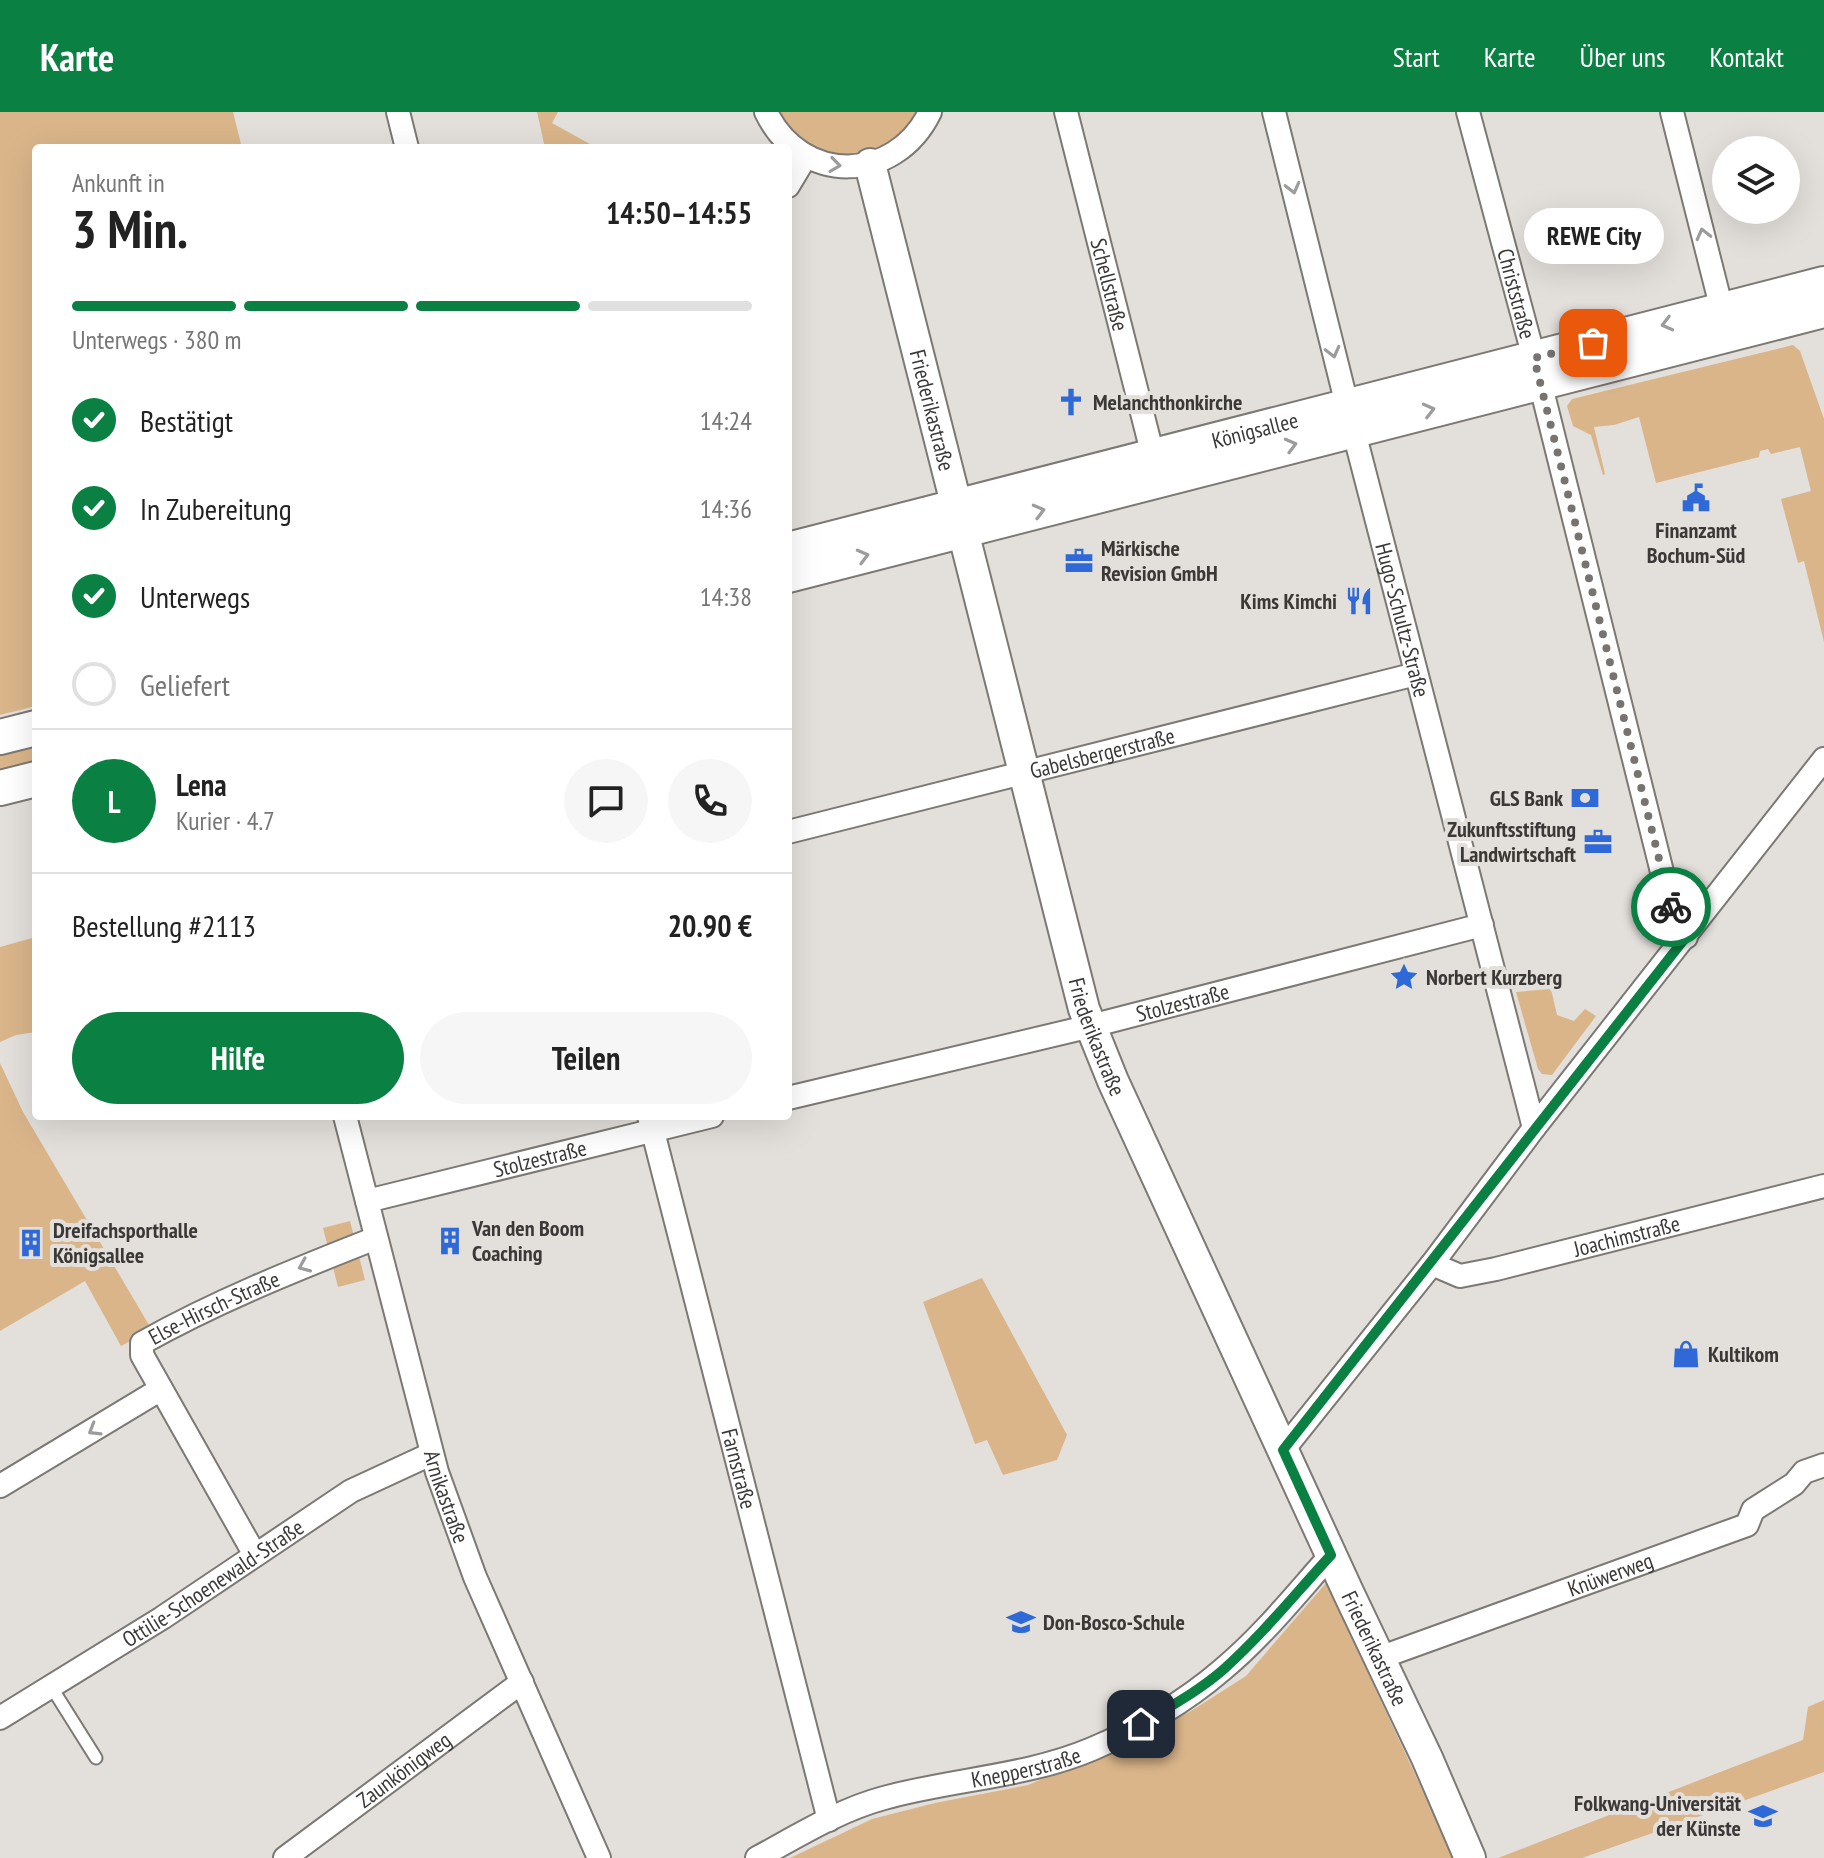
<!DOCTYPE html>
<html lang="de">
<head>
<meta charset="utf-8">
<style>
  :root { --surface:#fff; --page:#f6f6f6; --text:#222; --muted:#767676; --line:#e0e0e0; --accent:#0b8043 }
  body { margin:0; font-family:"PT Sans Narrow",sans-serif; background:var(--page); color:var(--text); height:100vh; display:flex; flex-direction:column; font-size:30px; white-space:nowrap }
  * { box-sizing:border-box; margin:0 }
  p { font-size:26px; color:var(--muted) }
  .icon { flex:none; width:44px; height:44px; fill:none; stroke:currentColor; stroke-width:2; stroke-linecap:round; stroke-linejoin:round }
  .map { position:relative; flex:1; overflow:hidden }
  .details { position:absolute; left:32px; top:32px; width:760px; height:976px; display:flex; flex-direction:column; background:var(--surface); border-radius:8px; box-shadow:0 8px 32px #0002 }
  .details>* { flex:none }
  .buttons { position:absolute; left:1712px; top:24px; display:grid; gap:16px }
  .buttons a { display:grid; place-items:center; width:88px; height:88px; border-radius:50%; background:var(--surface); box-shadow:0 8px 32px #0002; font-size:40px }
  .pin { position:absolute; display:grid; place-items:center; width:68px; height:68px; color:#fff; margin:-34px; border-radius:16px; box-shadow:0 4px 12px #0006 }
  .courier { position:absolute; display:grid; place-items:center; width:80px; height:80px; margin:-40px; border:6px solid #0b8043; border-radius:50%; background:#fff; color:#222; box-shadow:0 2px 10px #0007 }
  .bubble { position:absolute; height:56px; border-radius:28px; background:var(--surface); box-shadow:0 8px 32px #0002; font-size:26px; font-weight:800; line-height:56px; text-align:center }
  .overview em { font-style:normal; font-weight:800 }
  .overview div { display:flex; flex-direction:column-reverse }
  .overview { display:flex; align-items:center; justify-content:space-between; height:136px; padding:0 40px }
  h1 { font-size:52px; font-weight:800; line-height:60px }
  .bar { display:grid; grid-template-columns:repeat(4,1fr); gap:12px 8px; align-content:center; height:96px; padding:0 40px }
  .bar i { height:10px; border-radius:6px; background:var(--line) }
  .bar .current { background:var(--accent) }
  .bar p { grid-column:span 4 }
  .line { display:flex; align-items:center; gap:20px; padding:0 40px; border-top:2px solid var(--line) }
  .line div { flex:1 }
  .round { display:grid; place-items:center; flex:none; width:84px; height:84px; border-radius:42px; background:var(--page) }
  ol { padding:0 40px; list-style:none }
  li { display:flex; align-items:center; gap:24px; height:88px }
  li p { margin-inline-start:auto }
  li .icon { padding:8px; border-radius:50%; background:var(--accent); color:#fff; stroke-width:4 }
  li:last-child { color:var(--muted) }
  li i { width:44px; height:44px; border:4px solid var(--line); border-radius:50% }
  .action { display:flex; gap:16px; margin-top:auto; padding:16px 40px }
  .action a { flex:1; height:92px; border-radius:48px; background:var(--accent); color:#fff; font-size:32px; font-weight:800; line-height:92px; text-align:center }
  .action a+a { background:var(--page); color:var(--text) }
  header { display:flex; align-items:center; gap:48px; box-sizing:border-box; height:112px; padding:0 40px; background:var(--accent); color:#fff }
  header strong { font-size:38px }
  nav { display:flex; gap:44px; margin-inline-start:auto; font-size:28px }
  .map>svg:first-child { display:block }
  .green { fill:#dab58a }
  .lines { fill:none; stroke-linecap:round; stroke-linejoin:round }
  .lane-casing { stroke:#7c7975; stroke-width:15 }
  .street-casing { stroke:#7c7975; stroke-width:26 }
  .secondary-casing { stroke:#7c7975; stroke-width:34 }
  .primary-casing { stroke:#7c7975; stroke-width:38 }
  .lane { stroke:#fff; stroke-width:11 }
  .street { stroke:#fff; stroke-width:22 }
  .secondary { stroke:#fff; stroke-width:30 }
  .primary { stroke:#fff; stroke-width:34 }
  .oneway { stroke:#9d9c9c }
  .done { stroke:#767371; stroke-width:8; stroke-dasharray:0 14.4 }
  .route { stroke:#0b8043; stroke-width:10 }
  .labels { text-anchor:middle; dominant-baseline:central; stroke-width:8; stroke-linejoin:round; paint-order:stroke }
  .street-label { font-size:22px; fill:#3b3938; stroke:#e3dfdb }
  .poi-label { font-size:22px; font-weight:bold; fill:#3b3938; stroke:#e3dfdb; text-anchor:start }
</style>
</head>
<body>
<header>
<strong>Karte</strong>
<nav><a>Start</a><a>Karte</a><a>Über uns</a><a>Kontakt</a></nav>
</header>
<div class="map">
<svg width="1824" height="1746" viewBox="0 0 1824 1746">
  <rect width="100%" height="100%" fill="#e3dfdb"/>
  <!-- green -->
  <g class="green">
    <polygon points="0,0 233,0 242,36 36,36 36,594 0,603"/>
    <polygon points="537,0 558,0 552,11 597,36 545,36"/>
    <path d="M780,0H919C887,54 809,61 780,0Z"/>
    <polygon points="1793,233 1800,239 1824,307 1824,530 1804,449 1798,451 1781,387 1811,379 1800,335 1771,342 1768,337 1760,339 1759,345 1656,371 1639,305 1614,313 1594,315 1605,362 1603,363 1591,323 1573,314 1567,294 1572,287"/>
    <polygon points="36,627 36,656 0,665 0,636"/>
    <polygon points="36,825 36,920 16,923 0,930 0,835"/>
    <polygon points="1551,877 1557,903 1574,909 1585,897 1596,904 1552,963 1542,962 1538,957 1516,880"/>
    <polygon points="0,951 23,1000 152,1218 121,1234 85,1169 0,1219"/>
    <polygon points="350,1109 365,1168 338,1175 323,1116"/>
    <polygon points="982,1166 1067,1323 1057,1348 1003,1363 987,1328 975,1332 923,1190"/>
    <polygon points="1326,1471 1454,1746 790,1746 872,1707 935,1691 1028,1673 1109,1639 1191,1599 1246,1564"/>
    <polygon points="1824,1588 1824,1660 1582,1746 1498,1746 1803,1628 1808,1595"/>
  </g>
  <g class="lines">
    <defs>
      <polyline id="lane" points="52,1576 96,1646"/>
      <g id="street">
        <polyline points="398,0 407,36"/>
        <path d="M766,0C801,73 895,72 930,0"/>
        <path id="s1" d="M1066,0L1153,344"/>
        <path id="s2" d="M1274,0L1347,293L1534,1016"/>
        <path id="s3" d="M1468,0L1534,246L1673,804L1686,825"/>
        <polyline points="1672,0 1722,198"/>
        <polyline points="788,74 806,44"/>
        <path id="s4" d="M788,720L1416,562"/>
        <path id="s5" d="M788,986L1091,914L1482,813"/>
        <path id="s6" d="M345,1004L437,1360L475,1465L599,1746"/>
        <path id="s7" d="M649,1004L829,1708"/>
        <path id="s8" d="M367,1089L712,1004"/>
        <path id="s9" d="M1432,1152L1460,1164L1496,1157L1824,1074"/>
        <polyline points="1283,1338 1432,1152 1534,1016 1824,647"/>
        <polyline points="0,1374 161,1277"/>
        <path id="s10" d="M255,1443L142,1243V1231C217,1189 297,1157 376,1126"/>
        <path id="s11" d="M1379,1546L1747,1413L1753,1398L1794,1372L1804,1360L1824,1353"/>
        <path id="s12" d="M0,1606L162,1506L351,1379L431,1342"/>
        <path id="s13" d="M285,1746L522,1570"/>
        <path id="s14" d="M757,1746C798,1724 839,1698 884,1686C952,1667 1026,1665 1092,1637C1137,1618 1185,1590 1222,1558C1263,1524 1296,1482 1331,1443"/>
      </g>
      <g id="secondary">
        <path id="s15" d="M870,52L1084,897L1113,969L1349,1482L1427,1646L1470,1746"/>
      </g>
      <g id="primary">
        <path id="s16" d="M788,438L1824,172"/>
        <polyline points="788,463 1824,198"/>
        <polyline points="0,625 36,616"/>
        <polyline points="0,676 36,667"/>
      </g>
    </defs>
    <!-- lane casing -->
    <use href="#lane" class="lane-casing"/>
    <!-- street casing -->
    <use href="#street" class="street-casing"/>
    <!-- secondary casing -->
    <use href="#secondary" class="secondary-casing"/>
    <!-- primary casing -->
    <use href="#primary" class="primary-casing"/>
    <!-- lane -->
    <use href="#lane" class="lane"/>
    <!-- street -->
    <use href="#street" class="street"/>
    <!-- secondary -->
    <use href="#secondary" class="secondary"/>
    <!-- primary -->
    <use href="#primary" class="primary"/>
  </g>
  <!-- one-way arrows -->
  <defs><path id="oneway-chevron" d="M-2-3.5L2.5 0L-2 3.5" fill="none" stroke-width="1.6" stroke-linecap="round" stroke-linejoin="round" transform="scale(2)"/></defs>
  <g class="oneway">
    <use href="#oneway-chevron" transform="translate(835 53) rotate(8)"/>
    <use href="#oneway-chevron" transform="translate(1293 76) rotate(76)"/>
    <use href="#oneway-chevron" transform="translate(1703 122) rotate(-104)"/>
    <use href="#oneway-chevron" transform="translate(1667 212) rotate(166)"/>
    <use href="#oneway-chevron" transform="translate(1333 240) rotate(76)"/>
    <use href="#oneway-chevron" transform="translate(1429 298) rotate(-14)"/>
    <use href="#oneway-chevron" transform="translate(1291 333) rotate(-15)"/>
    <use href="#oneway-chevron" transform="translate(1039 399) rotate(-15)"/>
    <use href="#oneway-chevron" transform="translate(863 444) rotate(-15)"/>
    <use href="#oneway-chevron" transform="translate(304 1154) rotate(157)"/>
    <use href="#oneway-chevron" transform="translate(94 1318) rotate(149)"/>
  </g>
  <g class="lines">
    <!-- done -->
    <polyline class="done" points="1593,231 1534,246 1671,795"/>
    <!-- route -->
    <path class="route" d="M1141,1612C1169,1595 1199,1579 1224,1557C1263,1522 1296,1481 1331,1443L1283,1338L1686,825L1673,804L1671,795"/>
  </g>
  <!-- icons -->
  <defs>
    <symbol id="church-bare" viewBox="-9 -9 18 18"><path d="M-1.2-6h2.4v3.5h3.3v2.4h-3.3V6h-2.4V-.1h-3.3v-2.4h3.3Z" fill="#2f69d7" stroke="#e3dfdb" stroke-width="2.5" paint-order="stroke"/></symbol>
    <symbol id="civic-bare" viewBox="-9 -9 18 18"><path d="M-.6-6.5H3V-4.5H.6V-3L4-1V1h2V6H-6V1h2V-1L-.6-3ZM-1.2 2.5V6h2.4V2.5Z" fill="#2f69d7" stroke="#e3dfdb" stroke-width="2.5" paint-order="stroke"/></symbol>
    <symbol id="office-bare" viewBox="-9 -9 18 18"><path d="M-6-3h4V-5.5h4V-3h4V5H-6ZM-1-4.5V-3h2v-1.5ZM-6 0V1H6V0Z" fill="#2f69d7" stroke="#e3dfdb" stroke-width="2.5" paint-order="stroke"/></symbol>
    <symbol id="restaurant-bare" viewBox="-9 -9 18 18"><path d="M-5-6h1v4h1v-4h1v4h1v-4h1v5L-1.5 .5V6h-2V.5L-5-1ZM5-6V6H3V1.5H1.5Q1.5-4 5-6Z" fill="#2f69d7" stroke="#e3dfdb" stroke-width="2.5" paint-order="stroke"/></symbol>
    <symbol id="bank-bare" viewBox="-9 -9 18 18"><path d="M-6-4H6V4H-6ZM0-2.3a2.3 2.3 0 1 0 0 4.6a2.3 2.3 0 1 0 0-4.6Z" fill="#2f69d7" stroke="#e3dfdb" stroke-width="2.5" paint-order="stroke"/></symbol>
    <symbol id="sight-bare" viewBox="-9 -9 18 18"><path d="M0-6L1.8-2.2L6-1.7L2.9 1.2L3.7 5.4L0 3.3L-3.7 5.4L-2.9 1.2L-6-1.7L-1.8-2.2Z" fill="#2f69d7" stroke="#e3dfdb" stroke-width="2.5" paint-order="stroke"/></symbol>
    <symbol id="building-bare" viewBox="-9 -9 18 18"><path d="M-4-6H4V6H1V3H-1V6H-4ZM-2.5-4.3h1.7v1.8h-1.7ZM.8-4.3h1.7v1.8H.8ZM-2.5-1h1.7V.8h-1.7ZM.8-1h1.7V.8H.8Z" fill="#2f69d7" stroke="#e3dfdb" stroke-width="2.5" paint-order="stroke"/></symbol>
    <symbol id="shop-bare" viewBox="-9 -9 18 18"><path d="M-5-2.5h2.3a2.7 3.5 0 0 1 5.4 0H5L5.5 6h-11ZM-1.5-2.5h3a1.5 2.3 0 0 0-3 0Z" fill="#2f69d7" stroke="#e3dfdb" stroke-width="2.5" paint-order="stroke"/></symbol>
    <symbol id="school-bare" viewBox="-9 -9 18 18"><path d="M0-5L7-2L0 1L-7-2ZM-4 1L0 2.5L4 1V4Q0 6-4 4Z" fill="#2f69d7" stroke="#e3dfdb" stroke-width="2.5" paint-order="stroke"/></symbol>
    <symbol id="university-bare" viewBox="-9 -9 18 18"><path d="M0-5L7-2L0 1L-7-2ZM-4 1L0 2.5L4 1V4Q0 6-4 4Z" fill="#2f69d7" stroke="#e3dfdb" stroke-width="2.5" paint-order="stroke"/></symbol>
  </defs>
  <g fill-rule="evenodd">
    <use href="#church-bare" x="1051" y="270" width="40" height="40"/>
    <use href="#civic-bare" x="1676" y="366" width="40" height="40"/>
    <use href="#office-bare" x="1059" y="429" width="40" height="40"/>
    <use href="#restaurant-bare" x="1339" y="469" width="40" height="40"/>
    <use href="#bank-bare" x="1565" y="666" width="40" height="40"/>
    <use href="#office-bare" x="1578" y="710" width="40" height="40"/>
    <use href="#sight-bare" x="1384" y="845" width="40" height="40"/>
    <use href="#building-bare" x="430" y="1109" width="40" height="40"/>
    <use href="#building-bare" x="11" y="1111" width="40" height="40"/>
    <use href="#shop-bare" x="1666" y="1222" width="40" height="40"/>
    <use href="#school-bare" x="1001" y="1490" width="40" height="40"/>
    <use href="#university-bare" x="1743" y="1684" width="40" height="40"/>
  </g>
  <g class="labels">
    <!-- street labels -->
    <g class="street-label">
      <text stroke="none"><textPath href="#s1" startOffset="178">Schellstraße</textPath></text>
      <text stroke="none"><textPath href="#s3" startOffset="188">Christstraße</textPath></text>
      <text stroke="none"><textPath href="#s15" startOffset="254">Friederikastraße</textPath></text>
      <text stroke="none"><textPath href="#s16" startOffset="482">Königsallee</textPath></text>
      <text stroke="none"><textPath href="#s2" startOffset="524">Hugo-Schultz-Straße</textPath></text>
      <text stroke="none"><textPath href="#s4" startOffset="324">Gabelsbergerstraße</textPath></text>
      <text stroke="none"><textPath href="#s5" startOffset="406">Stolzestraße</textPath></text>
      <text stroke="none"><textPath href="#s15" startOffset="902">Friederikastraße</textPath></text>
      <text stroke="none"><textPath href="#s8" startOffset="178">Stolzestraße</textPath></text>
      <text stroke="none"><textPath href="#s9" startOffset="202">Joachimstraße</textPath></text>
      <text stroke="none"><textPath href="#s10" startOffset="322">Else-Hirsch-Straße</textPath></text>
      <text stroke="none"><textPath href="#s7" startOffset="364">Farnstraße</textPath></text>
      <text stroke="none"><textPath href="#s6" startOffset="394">Arnikastraße</textPath></text>
      <text stroke="none"><textPath href="#s11" startOffset="246">Knüwerweg</textPath></text>
      <text stroke="none"><textPath href="#s12" startOffset="252">Ottilie-Schoenewald-Straße</textPath></text>
      <text stroke="none"><textPath href="#s15" startOffset="1574">Friederikastraße</textPath></text>
      <text stroke="none"><textPath href="#s14" startOffset="286">Knepperstraße</textPath></text>
      <text stroke="none"><textPath href="#s13" startOffset="148">Zaunkönigweg</textPath></text>
    </g>
    <!-- poi labels -->
    <g class="poi-label">
      <text x="1093" y="290">Melanchthonkirche</text>
      <text x="1696" y="418" text-anchor="middle">Finanzamt<tspan x="1696" dy="25">Bochum-Süd</tspan></text>
      <text x="1101" y="436">Märkische<tspan x="1101" dy="25">Revision GmbH</tspan></text>
      <text x="1337" y="489" text-anchor="end">Kims Kimchi</text>
      <text x="1563" y="686" text-anchor="end">GLS Bank</text>
      <text x="1576" y="717" text-anchor="end">Zukunftsstiftung<tspan x="1576" dy="25">Landwirtschaft</tspan></text>
      <text x="1426" y="865">Norbert Kurzberg</text>
      <text x="472" y="1116">Van den Boom<tspan x="472" dy="25">Coaching</tspan></text>
      <text x="53" y="1118">Dreifachsporthalle<tspan x="53" dy="25">Königsallee</tspan></text>
      <text x="1708" y="1242">Kultikom</text>
      <text x="1043" y="1510">Don-Bosco-Schule</text>
      <text x="1741" y="1691" text-anchor="end">Folkwang-Universität<tspan x="1741" dy="25">der Künste</tspan></text>
    </g>
  </g>
</svg>
<div class="buttons">
<a><svg class="icon" aria-label="layers" viewBox="0 0 24 24"><path d="M12 4l9 5-9 5-9-5zM3 14l9 5 9-5"/></svg></a>
</div>
<div class="pin" style="left:1593px;top:231px;background:#ea580c"><svg class="icon" aria-label="bag" viewBox="0 0 24 24"><path d="M5 8h14l-1 12H6zM9 8a3 3 0 0 1 6 0"/></svg></div>
<div class="pin" style="left:1141px;top:1612px;background:#1f2937"><svg class="icon" aria-label="home" viewBox="0 0 24 24"><path d="M3 11l9-7 9 7M6 9v11h12V9"/></svg></div>
<div class="courier" style="left:1671px;top:795px"><svg class="icon" aria-label="bike" viewBox="0 0 24 24"><circle cx="6" cy="16" r="4"/><circle cx="18" cy="16" r="4"/><path d="M6 16l4-8h5l3 8M10 8l3 8H6M13 5h3"/></svg></div>
<div class="bubble" style="left:1524px;top:96px;width:140px">REWE City</div>
<section class="details">
<div class="overview"><div><h1>3 Min.</h1><p>Ankunft in</p></div><em>14:50–14:55</em></div>
<div class="bar"><i class="current"></i><i class="current"></i><i class="current"></i><i></i><p>Unterwegs · 380 m</p></div>
<ol>
<li><svg class="icon" aria-label="check" viewBox="0 0 24 24"><path d="M5 12l5 5 9-10"/></svg>Bestätigt<p>14:24</p></li>
<li><svg class="icon" aria-label="check" viewBox="0 0 24 24"><path d="M5 12l5 5 9-10"/></svg>In Zubereitung<p>14:36</p></li>
<li><svg class="icon" aria-label="check" viewBox="0 0 24 24"><path d="M5 12l5 5 9-10"/></svg>Unterwegs<p>14:38</p></li>
<li><i></i>Geliefert</li>
</ol>
<div class="line" style="height:144px"><b class="round" style="background:var(--accent);color:#fff">L</b><div><b>Lena</b><p>Kurier · 4.7</p></div><a class="round"><svg class="icon" aria-label="chat" viewBox="0 0 24 24"><path d="M4 5h16v11H9l-5 4z"/></svg></a><a class="round"><svg class="icon" aria-label="phone" viewBox="0 0 24 24"><path d="M5 4h4l2 5-3 2q2 4 5 5l2-3 5 2v4C11 20 4 13 5 4z"/></svg></a></div>
<div class="line" style="height:104px"><div>Bestellung #2113</div><b>20.90 €</b></div>
<div class="action"><a>Hilfe</a><a>Teilen</a></div>
</section>
</div>
</body>
</html>
